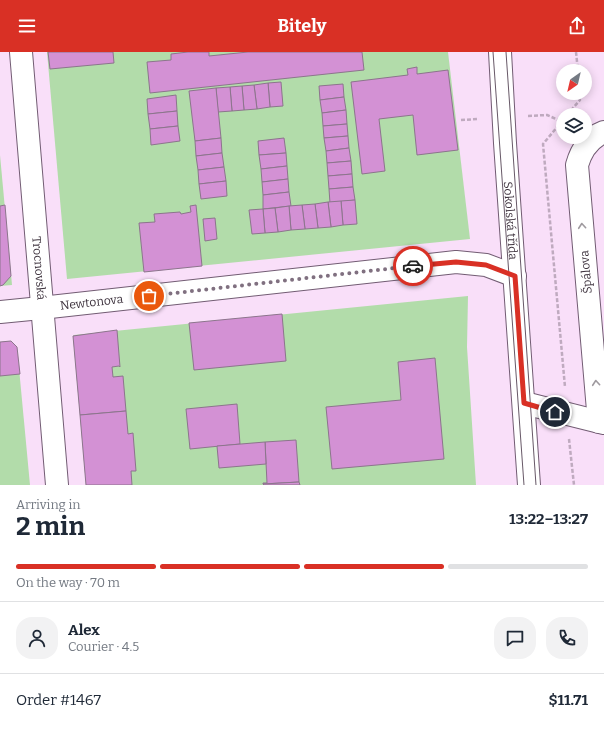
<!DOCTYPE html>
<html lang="en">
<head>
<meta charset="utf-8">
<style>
  :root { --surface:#fff; --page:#f2f2f3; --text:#1f2937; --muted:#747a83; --line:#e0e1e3; --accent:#d93025 }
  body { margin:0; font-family:Bitter,serif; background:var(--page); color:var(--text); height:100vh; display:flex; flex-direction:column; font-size:15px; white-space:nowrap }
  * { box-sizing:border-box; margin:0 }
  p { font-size:13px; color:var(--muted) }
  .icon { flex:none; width:22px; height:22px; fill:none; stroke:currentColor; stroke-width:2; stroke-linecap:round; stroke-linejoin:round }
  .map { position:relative; height:433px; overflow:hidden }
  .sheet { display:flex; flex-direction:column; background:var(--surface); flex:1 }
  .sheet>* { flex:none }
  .needle { width:26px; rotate:214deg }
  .fabs { position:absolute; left:556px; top:12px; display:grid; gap:8px }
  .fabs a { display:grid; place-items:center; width:36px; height:36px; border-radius:50%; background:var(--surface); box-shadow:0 2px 10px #0003; font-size:20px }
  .pin { position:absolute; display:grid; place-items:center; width:34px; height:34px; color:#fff; margin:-17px; border:2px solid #fff; border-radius:50%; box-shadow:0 1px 4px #0007 }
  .courier { position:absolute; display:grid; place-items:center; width:40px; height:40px; margin:-20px; border:3px solid #d93025; border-radius:50%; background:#fff; color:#222; box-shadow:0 1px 5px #0007 }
  .summary em { font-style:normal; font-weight:700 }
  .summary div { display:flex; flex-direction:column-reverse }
  .summary { display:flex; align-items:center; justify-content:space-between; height:68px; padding:0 16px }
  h1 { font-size:26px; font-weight:700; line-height:30px }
  .bar { display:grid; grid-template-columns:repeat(4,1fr); gap:6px 4px; align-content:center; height:48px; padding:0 16px }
  .bar i { height:5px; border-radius:3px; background:var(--line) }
  .bar .on { background:var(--accent) }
  .bar p { grid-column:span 4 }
  .line { display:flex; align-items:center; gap:10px; padding:0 16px; border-top:1px solid var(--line) }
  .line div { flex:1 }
  .round { display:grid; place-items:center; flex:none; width:42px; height:42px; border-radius:16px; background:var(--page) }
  header { display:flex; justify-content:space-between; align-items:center; height:52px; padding:0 16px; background:var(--accent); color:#fff; font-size:18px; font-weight:700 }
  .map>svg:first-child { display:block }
  .green { fill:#b2dcaa }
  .building { fill:#d391d4; stroke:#8c758c }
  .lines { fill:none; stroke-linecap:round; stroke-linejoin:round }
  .minor-casing { stroke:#725c73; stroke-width:24 }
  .tertiary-casing { stroke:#725c73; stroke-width:24 }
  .path { stroke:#bfaabf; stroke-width:2.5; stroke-dasharray:4 2; stroke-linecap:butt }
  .minor { stroke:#fff; stroke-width:22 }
  .tertiary { stroke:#fff; stroke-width:22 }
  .tram { stroke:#675867; stroke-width:1 }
  .oneway { stroke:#9f9a9f }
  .done { stroke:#807080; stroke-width:4; stroke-dasharray:0 7.2 }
  .route { stroke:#d93025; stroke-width:5 }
  .labels { text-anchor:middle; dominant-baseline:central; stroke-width:3; stroke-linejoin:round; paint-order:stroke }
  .street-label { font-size:12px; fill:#3f343f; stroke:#fff }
</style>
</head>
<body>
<header><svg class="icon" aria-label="menu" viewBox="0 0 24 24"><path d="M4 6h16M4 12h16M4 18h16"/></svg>Bitely<svg class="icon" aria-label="share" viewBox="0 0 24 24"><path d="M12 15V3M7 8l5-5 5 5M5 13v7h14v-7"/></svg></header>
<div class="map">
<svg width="604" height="433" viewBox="0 0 604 433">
  <rect width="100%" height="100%" fill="#f9dff9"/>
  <!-- green -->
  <g class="green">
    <polygon points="47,0 448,0 470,187 67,227"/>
    <polygon points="0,103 12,233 0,234"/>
    <polygon points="468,244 467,295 476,433 86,433 73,284 74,283"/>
    <polygon points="11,289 17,295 30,433 0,433 0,290"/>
  </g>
  <!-- building -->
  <g class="building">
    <polygon points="48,0 113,0 114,11 50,17"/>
    <polygon points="188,0 209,0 209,4 248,0 362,0 364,18 150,41 147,10 171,8 171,2"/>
    <polygon points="417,15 417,22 448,18 458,98 417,103 413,63 379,67 385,119 362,122 351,30 408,23 407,17"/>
    <polygon points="281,30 283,54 270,55 268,31"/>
    <polygon points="268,31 270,55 257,57 254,33"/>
    <polygon points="343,32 344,45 320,48 319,34"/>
    <polygon points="254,33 257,57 244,58 242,34"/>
    <polygon points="242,34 244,58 232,59 230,35"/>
    <polygon points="230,35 232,59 218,60 216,36"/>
    <polygon points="216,36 221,86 195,89 189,39"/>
    <polygon points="176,43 177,59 148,62 147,47"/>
    <polygon points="344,45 346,58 322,61 320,48"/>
    <polygon points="346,58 347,72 323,74 322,61"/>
    <polygon points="177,59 178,74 150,77 148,62"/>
    <polygon points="347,72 348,84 324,86 323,74"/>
    <polygon points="178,74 180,89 151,93 150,77"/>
    <polygon points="348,84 349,96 326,99 324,86"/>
    <polygon points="221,86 222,101 196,104 195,89"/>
    <polygon points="284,86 286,101 259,103 258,89"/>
    <polygon points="349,96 351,109 327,111 326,99"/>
    <polygon points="222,101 224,115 198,118 196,104"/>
    <polygon points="286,101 287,114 261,117 259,103"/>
    <polygon points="351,109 352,122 328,124 327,111"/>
    <polygon points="287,114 288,127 262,130 261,117"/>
    <polygon points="224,115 226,129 199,132 198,118"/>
    <polygon points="352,122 353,135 329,137 328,124"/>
    <polygon points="288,127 289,140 263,143 262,130"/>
    <polygon points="226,129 227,144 201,147 199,132"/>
    <polygon points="353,135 355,148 330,151 329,137"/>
    <polygon points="289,140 291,154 263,157 263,143"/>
    <polygon points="355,148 357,172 343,173 341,149"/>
    <polygon points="341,149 343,173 331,175 328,150"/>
    <polygon points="328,150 331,175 318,176 315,152"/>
    <polygon points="315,152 318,176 305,177 302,153"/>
    <polygon points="5,153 11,224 3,233 0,234 0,154"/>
    <polygon points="196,153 202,214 144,220 139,171 155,170 154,162 180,160 181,162 191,160 190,154"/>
    <polygon points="302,153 305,177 291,178 289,154"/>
    <polygon points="289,154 291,178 278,180 275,156"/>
    <polygon points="275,156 278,180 265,181 263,157"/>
    <polygon points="263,157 265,181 252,182 249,158"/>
    <polygon points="215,166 217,187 205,189 203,167"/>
    <polygon points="282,262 286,309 194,318 189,271"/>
    <polygon points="117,278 120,315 119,314 112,315 113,325 123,324 126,359 80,363 73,284"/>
    <polygon points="11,289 17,295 20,322 0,324 0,290"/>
    <polygon points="435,306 444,407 332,417 326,355 401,348 398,310"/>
    <polygon points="237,352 240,392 190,397 186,357"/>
    <polygon points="126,359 128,382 133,381 136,419 131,419 132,433 86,433 80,363"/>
    <polygon points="296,388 299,430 263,432 263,431 267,431 265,390"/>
    <polygon points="265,390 266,412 219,416 217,394"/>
    <polygon points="299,430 300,433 264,433 263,432"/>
  </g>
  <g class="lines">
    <defs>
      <g id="minor">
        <path id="s1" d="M21,0L57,433"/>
        <path id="s2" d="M0,260L41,256L456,210L486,213L515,224"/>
        <polyline points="524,351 604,371"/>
        <path d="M599,370L577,113C581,99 589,86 604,80"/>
      </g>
      <g id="tertiary">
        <path id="s3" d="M500,0L505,91L529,433"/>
      </g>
    </defs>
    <!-- minor casing -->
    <use href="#minor" class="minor-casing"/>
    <!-- tertiary casing -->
    <use href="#tertiary" class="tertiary-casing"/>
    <!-- path -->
    <g class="path">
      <polyline points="576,0 578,19"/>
      <polyline points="567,63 580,48 579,41"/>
      <polyline points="528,64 547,63 563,70"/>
      <polyline points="461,68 479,67"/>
      <polyline points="563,68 543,92 565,335"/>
      <polyline points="569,387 574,433"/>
    </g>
    <!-- minor -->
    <use href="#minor" class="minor"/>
    <!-- tertiary -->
    <use href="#tertiary" class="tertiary"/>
    <!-- tram -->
    <g class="tram">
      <polyline points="493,0 524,433"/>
      <polyline points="506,0 536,433"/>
    </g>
  </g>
  <!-- one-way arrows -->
  <defs><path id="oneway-chevron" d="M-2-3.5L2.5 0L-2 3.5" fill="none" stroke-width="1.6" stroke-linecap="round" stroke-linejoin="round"/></defs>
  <g class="oneway">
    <use href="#oneway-chevron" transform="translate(582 174) rotate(-95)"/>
    <use href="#oneway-chevron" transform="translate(596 331) rotate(-95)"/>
  </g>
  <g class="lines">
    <!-- done -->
    <polyline class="done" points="149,244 413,214"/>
    <!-- route -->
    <polyline class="route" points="413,214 456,210 486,213 515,224 524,351 555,360"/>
  </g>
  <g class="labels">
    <!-- street labels -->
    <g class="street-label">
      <text stroke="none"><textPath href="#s3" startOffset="169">Sokolská třída</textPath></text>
      <text stroke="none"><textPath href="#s1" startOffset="217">Trocnovská</textPath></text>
      <text transform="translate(586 220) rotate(-95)">Špálova</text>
      <text stroke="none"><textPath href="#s2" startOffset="92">Newtonova</textPath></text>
    </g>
  </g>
</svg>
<div class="fabs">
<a><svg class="needle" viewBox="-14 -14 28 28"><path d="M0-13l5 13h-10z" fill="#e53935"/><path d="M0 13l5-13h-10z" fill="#747a83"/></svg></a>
<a><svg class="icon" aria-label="layers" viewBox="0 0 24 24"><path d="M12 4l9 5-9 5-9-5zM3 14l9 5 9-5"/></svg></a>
</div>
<div class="pin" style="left:149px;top:244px;background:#ea580c"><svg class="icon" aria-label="bag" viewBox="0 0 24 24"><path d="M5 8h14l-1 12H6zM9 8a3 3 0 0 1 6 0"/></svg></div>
<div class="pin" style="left:555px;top:360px;background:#1f2937"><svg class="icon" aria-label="home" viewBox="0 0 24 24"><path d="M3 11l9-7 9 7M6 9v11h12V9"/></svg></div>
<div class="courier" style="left:413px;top:214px"><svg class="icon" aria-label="car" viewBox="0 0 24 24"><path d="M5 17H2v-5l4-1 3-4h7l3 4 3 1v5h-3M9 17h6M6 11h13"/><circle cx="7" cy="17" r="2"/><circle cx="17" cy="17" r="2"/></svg></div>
</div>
<section class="sheet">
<div class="summary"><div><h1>2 min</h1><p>Arriving in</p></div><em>13:22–13:27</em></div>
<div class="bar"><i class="on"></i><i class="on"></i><i class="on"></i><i></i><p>On the way · 70 m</p></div>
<div class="line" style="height:72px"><a class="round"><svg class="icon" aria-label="person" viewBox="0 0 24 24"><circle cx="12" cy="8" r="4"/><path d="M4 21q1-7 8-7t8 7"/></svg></a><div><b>Alex</b><p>Courier · 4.5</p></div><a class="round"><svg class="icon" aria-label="chat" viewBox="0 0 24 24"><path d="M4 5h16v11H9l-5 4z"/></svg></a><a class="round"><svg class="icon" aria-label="phone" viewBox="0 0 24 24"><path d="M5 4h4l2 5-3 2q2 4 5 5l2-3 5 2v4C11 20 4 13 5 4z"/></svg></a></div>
<div class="line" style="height:52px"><div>Order #1467</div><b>$11.71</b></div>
</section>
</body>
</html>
